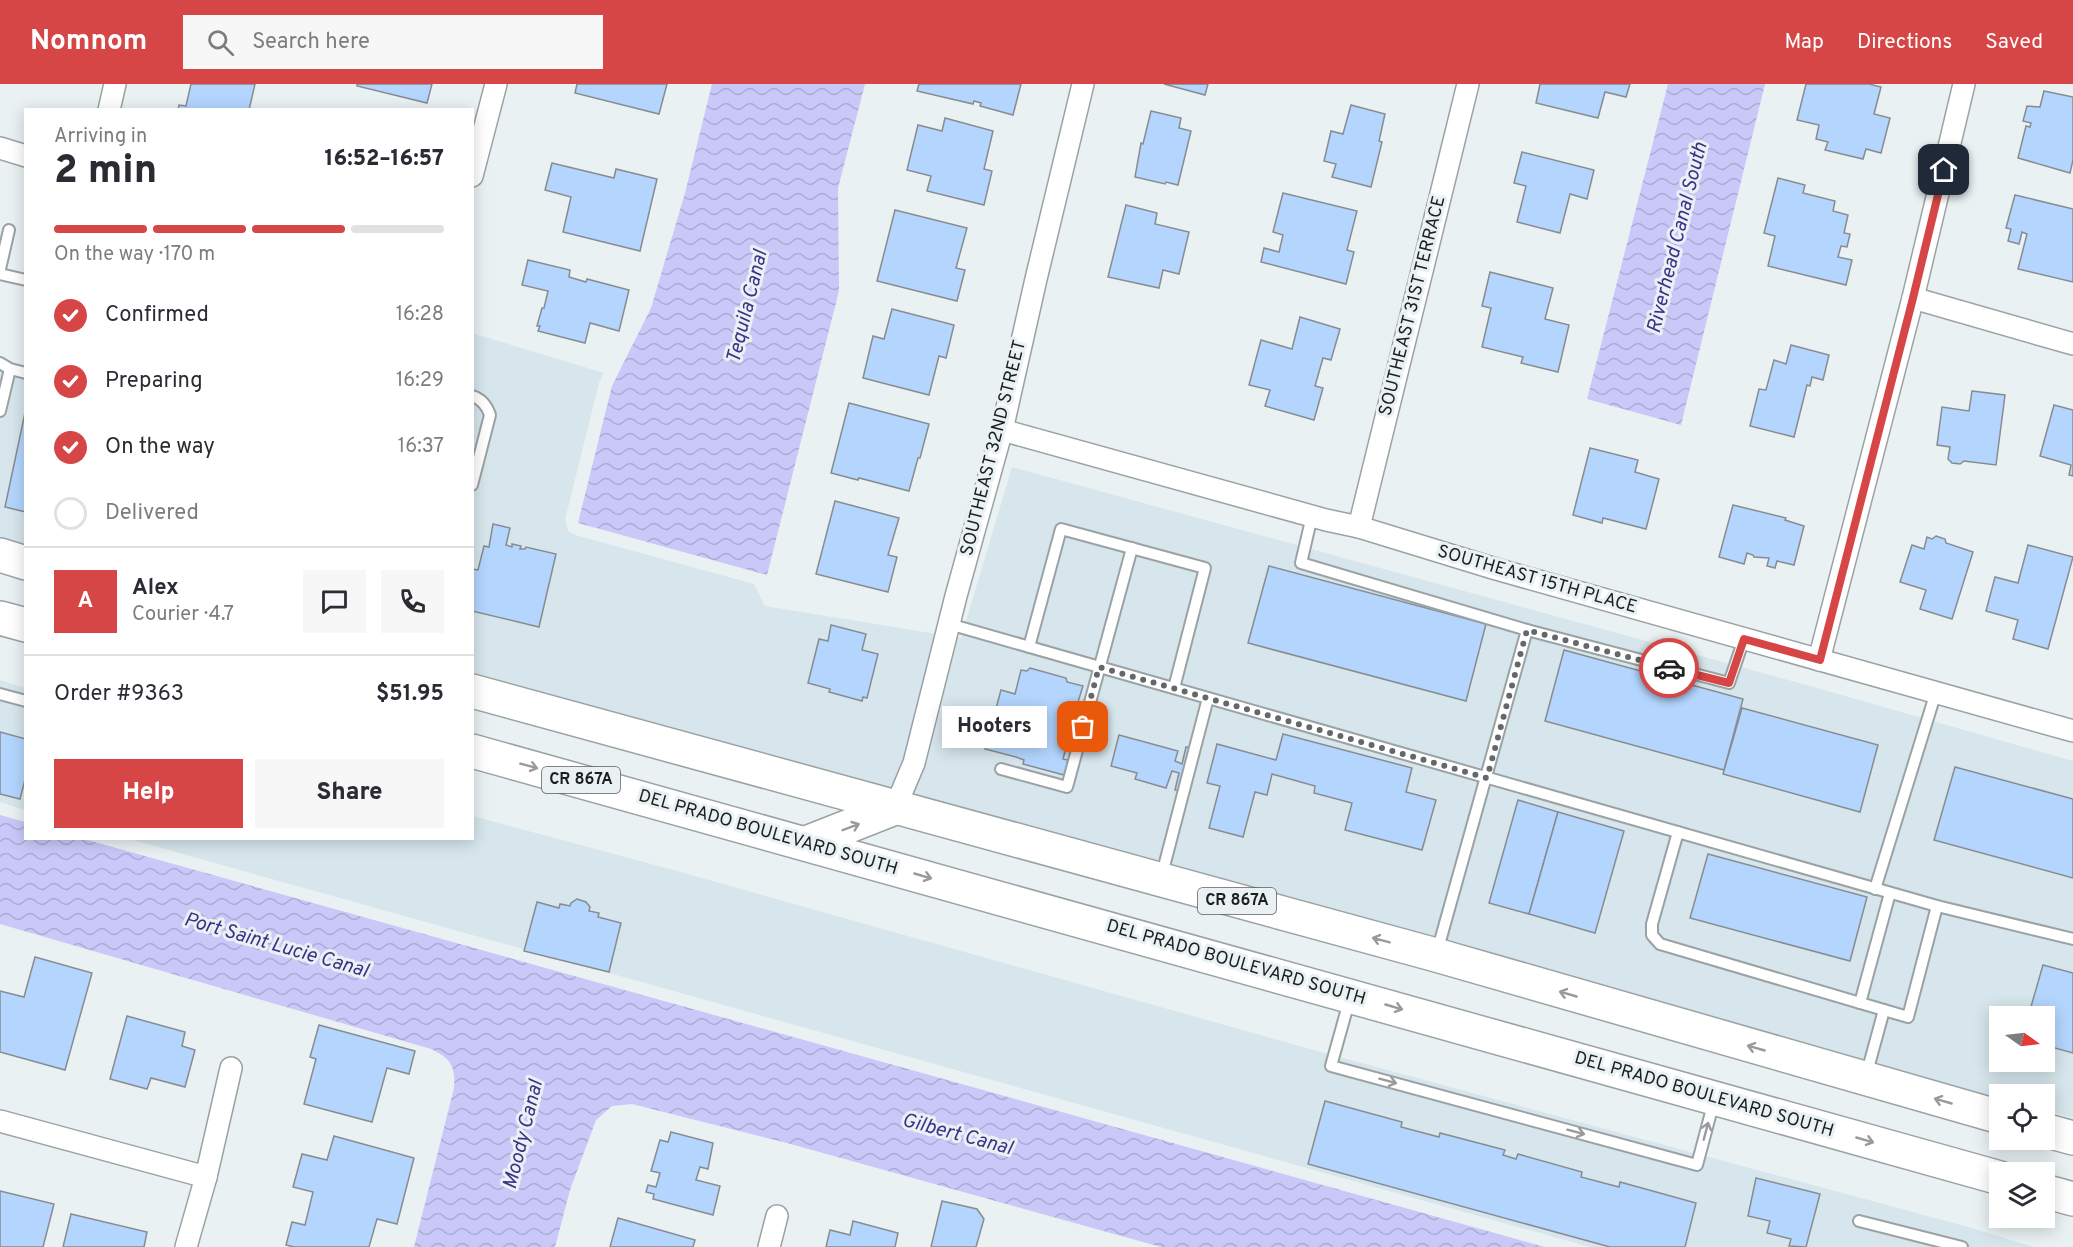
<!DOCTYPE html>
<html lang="en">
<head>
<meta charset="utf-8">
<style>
  :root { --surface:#fff; --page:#f7f7f7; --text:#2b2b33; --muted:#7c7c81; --line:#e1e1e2; --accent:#d64646 }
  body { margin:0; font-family:Overpass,sans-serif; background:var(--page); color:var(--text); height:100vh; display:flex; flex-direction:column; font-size:22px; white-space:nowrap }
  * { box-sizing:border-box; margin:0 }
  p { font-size:20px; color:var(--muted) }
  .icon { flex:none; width:33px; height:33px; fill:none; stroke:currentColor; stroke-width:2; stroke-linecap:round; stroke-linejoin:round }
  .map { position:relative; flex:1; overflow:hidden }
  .panel { position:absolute; left:24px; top:24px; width:450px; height:732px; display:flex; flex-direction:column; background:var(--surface); border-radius:0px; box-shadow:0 3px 15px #0003 }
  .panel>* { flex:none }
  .needle { width:39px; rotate:104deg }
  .controls { position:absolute; left:1989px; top:922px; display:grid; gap:12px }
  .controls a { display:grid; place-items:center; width:66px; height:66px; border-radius:0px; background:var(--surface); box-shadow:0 3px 15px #0003; font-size:30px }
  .pin { position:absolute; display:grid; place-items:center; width:51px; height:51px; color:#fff; margin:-26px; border-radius:12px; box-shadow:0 3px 9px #0006 }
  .courier { position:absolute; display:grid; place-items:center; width:60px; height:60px; margin:-30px; border:4px solid #d64646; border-radius:50%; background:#fff; color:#222; box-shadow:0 2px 8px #0007 }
  .bubble { position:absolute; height:42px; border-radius:0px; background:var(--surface); box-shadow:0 3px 15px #0003; font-size:20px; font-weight:800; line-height:42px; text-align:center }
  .overview em { font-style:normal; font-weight:800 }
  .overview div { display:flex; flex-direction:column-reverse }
  .overview { display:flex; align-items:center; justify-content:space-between; height:102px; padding:0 30px }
  h1 { font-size:39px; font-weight:800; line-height:45px }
  .bar { display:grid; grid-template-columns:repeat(4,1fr); gap:9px 6px; align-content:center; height:72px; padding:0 30px }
  .bar i { height:8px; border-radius:4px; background:var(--line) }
  .bar .active { background:var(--accent) }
  .bar p { grid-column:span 4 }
  .line { display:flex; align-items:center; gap:15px; padding:0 30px; border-top:2px solid var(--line) }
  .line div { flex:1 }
  .round { display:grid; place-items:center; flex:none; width:63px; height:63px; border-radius:0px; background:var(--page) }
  ol { padding:0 30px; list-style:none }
  li { display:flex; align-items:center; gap:18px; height:66px }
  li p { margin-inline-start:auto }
  li .icon { padding:6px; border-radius:50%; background:var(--accent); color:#fff; stroke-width:4 }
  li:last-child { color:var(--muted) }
  li i { width:33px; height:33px; border:3px solid var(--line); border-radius:50% }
  .button { display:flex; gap:12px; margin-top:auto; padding:12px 30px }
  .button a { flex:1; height:69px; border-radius:0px; background:var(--accent); color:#fff; font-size:24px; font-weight:800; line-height:69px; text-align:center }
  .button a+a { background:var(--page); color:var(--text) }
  header { display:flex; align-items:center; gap:36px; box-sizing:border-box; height:84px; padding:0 30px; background:var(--accent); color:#fff }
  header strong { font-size:28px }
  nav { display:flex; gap:33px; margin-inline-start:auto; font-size:21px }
  .search { width:420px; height:54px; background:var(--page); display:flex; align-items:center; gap:15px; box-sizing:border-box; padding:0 21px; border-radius:0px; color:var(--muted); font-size:22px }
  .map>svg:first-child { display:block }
  .built { fill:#d6e6ec; fill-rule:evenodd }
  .water { fill:url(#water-waves) }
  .building { fill:#b3d5fe; stroke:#888c91; stroke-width:1.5 }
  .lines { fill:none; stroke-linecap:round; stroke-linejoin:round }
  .service-casing { stroke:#9ba2a4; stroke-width:14 }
  .minor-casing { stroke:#9ba2a4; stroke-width:24 }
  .primary-casing { stroke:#9ba2a4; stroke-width:36 }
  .service { stroke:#fff; stroke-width:10 }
  .minor { stroke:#fff; stroke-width:21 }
  .primary { stroke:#fff; stroke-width:33 }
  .oneway { stroke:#999a9b }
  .done { stroke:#64686a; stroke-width:6; stroke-dasharray:0 10.8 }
  .route { stroke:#d64646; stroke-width:8 }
  .labels { text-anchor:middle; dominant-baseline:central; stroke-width:6; stroke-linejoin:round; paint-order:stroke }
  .shield { fill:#e9f1f3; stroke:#5a5e5f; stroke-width:1.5 }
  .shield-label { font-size:16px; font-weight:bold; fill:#1c1f20 }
  .street-label { font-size:18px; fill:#1c1f20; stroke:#e9f1f3 }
  .water-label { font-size:20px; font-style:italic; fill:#3f2f89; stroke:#e9f1f3 }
</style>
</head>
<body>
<header>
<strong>Nomnom</strong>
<div class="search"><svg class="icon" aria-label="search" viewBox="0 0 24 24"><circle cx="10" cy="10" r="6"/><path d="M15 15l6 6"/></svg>Search here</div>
<nav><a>Map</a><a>Directions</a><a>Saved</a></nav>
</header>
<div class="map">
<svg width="2073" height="1163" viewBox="0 0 2073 1163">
  <defs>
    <pattern id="water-waves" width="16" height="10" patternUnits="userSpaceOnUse" patternTransform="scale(1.5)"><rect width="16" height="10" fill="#c9c8f9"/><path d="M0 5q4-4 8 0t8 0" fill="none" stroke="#acabd5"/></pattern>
  </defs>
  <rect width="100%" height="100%" fill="#e9f1f3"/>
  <!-- built -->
  <g class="built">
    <path d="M472,249L604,289L599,299L565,436L568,447L575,451L754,500L765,522L961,554L1012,383L1810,602L2073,677V1034L2045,1026L2044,1011H2000L1999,1015L1857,978L1133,775L903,708L473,593ZM2000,933H2044V978H2000Z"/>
    <polygon points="0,285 25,291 25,460 0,453"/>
    <polygon points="0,596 25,604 25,726 0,718"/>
    <polygon points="473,732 666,784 1310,965 1968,1143 2034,1163 1590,1163 129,755 472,754"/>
  </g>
  <!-- water -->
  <g class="water">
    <polygon points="712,0 865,0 838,104 839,207 767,491 578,439 612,302 651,224 685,109"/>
    <polygon points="1668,0 1765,0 1681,341 1587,315"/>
    <path d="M0,731L25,738L26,754L84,755L1545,1163H1161L787,1059L632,1020L612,1022L596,1036L570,1106L555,1163H414L454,1004C456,982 450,974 431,965L0,840Z"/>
  </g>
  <!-- building -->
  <g class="building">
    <polygon points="191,0 255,0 249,26 178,26 179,21 186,22"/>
    <polygon points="357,0 432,0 427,19 357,2"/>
    <polygon points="577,0 667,0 659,30 575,9"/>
    <polygon points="919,0 1021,0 1013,31 980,22 981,19 974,17 973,20 917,7"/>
    <polygon points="1164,0 1208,0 1205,11"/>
    <polygon points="1540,0 1630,0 1626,13 1605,8 1598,34 1536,19"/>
    <polygon points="1806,0 1869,0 1881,3 1874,30 1890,34 1881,69 1866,65 1863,75 1825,66 1828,58 1816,55 1819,41 1797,36"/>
    <polygon points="2044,7 2073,13 2073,76 2070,89 2018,74 2026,42 2030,43 2031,39 2023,37 2027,22 2040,23"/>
    <polygon points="1351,21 1385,30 1379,57 1382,58 1371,103 1332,93 1336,80 1324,77 1331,47 1343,50"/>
    <polygon points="1151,27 1181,34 1179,44 1191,47 1178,101 1166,98 1165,100 1135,93 1141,59 1143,60"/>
    <polygon points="945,34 993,47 984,85 992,87 984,121 927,107 931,92 907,86 918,41 942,47"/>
    <polygon points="1522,68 1594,86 1587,115 1570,110 1560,149 1517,138 1526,102 1514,99"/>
    <polygon points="552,79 614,94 616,85 657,95 640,167 563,148 571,113 545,106"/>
    <polygon points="1778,94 1805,101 1803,109 1835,117 1833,127 1848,131 1844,149 1850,150 1847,163 1841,162 1838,173 1852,176 1846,201 1768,182 1775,152 1764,149"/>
    <polygon points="1283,109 1357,127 1347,166 1354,168 1346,200 1261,178 1264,164 1279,168 1283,151 1273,148"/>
    <polygon points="2015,111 2073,125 2073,198 2018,185 2027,150 2022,148 2019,160 2008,157 2011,145 2006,144"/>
    <polygon points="1126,121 1157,129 1155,140 1189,148 1179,190 1163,186 1159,204 1108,193"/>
    <polygon points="895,126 967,144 956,184 965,186 957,217 877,197"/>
    <polygon points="528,176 570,186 569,193 586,198 587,195 629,206 619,247 590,239 585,259 538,247 540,242 537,242 542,224 544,224 548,207 522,201"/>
    <polygon points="1490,188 1553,204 1545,235 1569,241 1558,288 1521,279 1523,273 1482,263 1491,224 1482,222"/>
    <polygon points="892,225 954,241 946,274 939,272 929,311 863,294 873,252 884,255"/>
    <polygon points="1300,233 1340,245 1331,276 1323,274 1315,302 1323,304 1314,336 1265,322 1270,306 1249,301 1261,256 1292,265"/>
    <polygon points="1791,261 1829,271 1823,296 1812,293 1810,302 1807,301 1794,353 1750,342 1759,305 1766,306 1774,276 1786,280"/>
    <polygon points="1972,307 2005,311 1996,381 1964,377 1960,380 1952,379 1948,375 1950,363 1937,361 1942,323 1969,327"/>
    <polygon points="849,319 929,340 920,374 918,374 909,407 859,394 858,396 831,389"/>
    <polygon points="2054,321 2073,326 2073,392 2069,391 2071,381 2040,372"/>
    <polygon points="26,324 26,428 5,423"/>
    <polygon points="1590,364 1638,376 1635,388 1659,395 1646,445 1603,434 1602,439 1573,431"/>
    <polygon points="835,417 899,434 888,471 897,473 888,508 816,490"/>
    <polygon points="1733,421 1786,434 1785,436 1804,442 1794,481 1777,477 1775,484 1767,482 1769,474 1754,473 1753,471 1747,469 1744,480 1719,473"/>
    <polygon points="493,440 510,444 506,461 512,463 512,460 521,462 520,465 525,465 526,463 556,470 539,543 472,527 472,485 478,486 484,462 489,463"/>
    <polygon points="1936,452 1945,455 1946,459 1973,468 1952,535 1920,525 1926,506 1900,498 1912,461 1924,465 1927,453 1932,455"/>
    <polygon points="2028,461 2073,473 2048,565 2013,555 2018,536 1986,527 1995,493 2018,499"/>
    <polygon points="1269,482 1486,540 1466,617 1248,559"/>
    <polygon points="831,541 866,550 862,566 878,570 867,614 863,613 862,617 829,608 830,605 808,599 819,555 828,557"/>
    <polygon points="1564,566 1743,615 1724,686 1545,637"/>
    <polygon points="1030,584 1066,594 1067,598 1083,602 1077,621 1081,622 1079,628 1076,627 1063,675 1068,676 1064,691 1023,680 1024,676 1016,673 985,665 1001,606 1015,610 1021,586 1027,587"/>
    <polygon points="1742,624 1878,661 1860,728 1723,690"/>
    <polygon points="0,648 26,655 26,692 20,715 0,710"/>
    <polygon points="1283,650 1412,684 1406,708 1436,716 1422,766 1345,746 1352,719 1314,709 1315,702 1272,690 1267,711 1255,708 1243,753 1209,744 1220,702 1207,699 1217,660 1276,676"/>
    <polygon points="1119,651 1178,667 1175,677 1182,680 1186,663 1191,664 1180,707 1175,706 1179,689 1172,687 1166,704 1135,695 1137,689 1111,682"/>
    <polygon points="1955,683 2073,715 2073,794 1934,756"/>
    <polygon points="1518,716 1558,728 1529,830 1489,819"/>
    <polygon points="1558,728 1624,747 1595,849 1529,830"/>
    <polygon points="1708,770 1867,813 1850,877 1690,834"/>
    <polygon points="577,815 586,818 590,823 589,827 599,829 598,833 621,839 609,888 524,867 537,818 559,824 560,820 570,822 571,819"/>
    <polygon points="35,873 92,889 65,986 0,968 0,907 24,913"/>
    <polygon points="2043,881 2073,889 2073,969 2044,961 2044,933 2028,933"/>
    <polygon points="127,932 185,948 182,962 195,966 185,1003 151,994 147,1005 110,995"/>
    <polygon points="319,941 415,967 409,990 387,984 372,1038 304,1020 316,975 310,973"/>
    <polygon points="1325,1017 1402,1038 1401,1043 1439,1053 1440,1049 1505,1066 1503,1071 1516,1075 1518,1070 1582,1088 1581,1093 1619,1103 1620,1098 1696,1119 1685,1163 1610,1163 1308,1080"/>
    <polygon points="671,1048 713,1059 708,1085 700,1083 696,1096 720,1102 713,1131 653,1115 654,1110 646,1108 648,1101 656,1103 660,1089 651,1087 660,1056 668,1058"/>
    <polygon points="334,1052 414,1074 397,1140 377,1135 369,1163 294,1163 286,1161 292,1138 305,1141 313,1108 293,1103 302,1070 327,1076"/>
    <polygon points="1756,1094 1820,1110 1806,1163 1789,1162 1791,1155 1767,1149 1770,1137 1748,1132"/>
    <polygon points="0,1107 54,1120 43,1163 0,1163"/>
    <polygon points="942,1117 977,1125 984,1135 976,1163 931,1163"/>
    <polygon points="71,1130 147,1148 144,1163 63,1163"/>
    <polygon points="618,1134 695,1156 693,1163 610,1163"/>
    <polygon points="853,1137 898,1149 895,1163 826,1163 830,1146 850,1151"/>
  </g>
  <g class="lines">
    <defs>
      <g id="service">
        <polyline points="0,185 9,146"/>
        <polyline points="0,190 26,196"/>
        <polyline points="0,279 10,285 26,289"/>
        <path d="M472,312C482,315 487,322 490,331L472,401"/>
        <polyline points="0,327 10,285"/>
        <polyline points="1312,432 1301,479 1527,546 1437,868"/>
        <polyline points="949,540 1937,822 2073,855"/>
        <polyline points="1527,546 1729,599 1744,555"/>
        <polyline points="1029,563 1061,445 1205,484 1174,604"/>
        <polyline points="0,610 26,617"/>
        <polyline points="1001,685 1067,703 1132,464"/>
        <polyline points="1678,748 1652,840 1652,851 1660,860 1884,926"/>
        <polyline points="1161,794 1208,614"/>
        <polyline points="1875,805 1936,608"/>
        <polyline points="1350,914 1331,982 1697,1081 1714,1017"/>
        <polyline points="1860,919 1890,809"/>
        <polyline points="1866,992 1884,926 1908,933 1937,822"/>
        <polyline points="1859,1137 1962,1163"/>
      </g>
      <g id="minor">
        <polyline points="109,26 115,0"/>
        <polyline points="0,64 26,72"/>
        <polyline points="472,92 496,0"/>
        <polyline points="1913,214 2073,260"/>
        <polyline points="1002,346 1326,436 1359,443 1496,485 2073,647"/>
        <polyline points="1359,443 1468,0"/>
        <polyline points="1819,576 1913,214 1964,0"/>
        <polyline points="895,724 914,679 956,512 1002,346 1036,195 1083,0"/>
        <polyline points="0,1037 206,1093 231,984"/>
        <polyline points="186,1163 206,1093"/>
        <polyline points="769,1163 777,1132"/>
      </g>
      <g id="primary">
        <polyline points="0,471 26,479"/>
        <polyline points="0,534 26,541"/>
        <polyline points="472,607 1436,871 2000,1033"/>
        <polyline points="472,667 2000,1094"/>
        <polyline points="806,759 895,724"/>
        <polyline points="2044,1046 2073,1054"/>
        <polyline points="2044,1107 2073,1115"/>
      </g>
    </defs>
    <!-- service casing -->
    <use href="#service" class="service-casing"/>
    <!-- minor casing -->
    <use href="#minor" class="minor-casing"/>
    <!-- primary casing -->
    <use href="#primary" class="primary-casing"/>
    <!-- service -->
    <use href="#service" class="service"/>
    <!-- minor -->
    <use href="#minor" class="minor"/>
    <!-- primary -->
    <use href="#primary" class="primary"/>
  </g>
  <!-- one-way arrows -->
  <defs><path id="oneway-shaft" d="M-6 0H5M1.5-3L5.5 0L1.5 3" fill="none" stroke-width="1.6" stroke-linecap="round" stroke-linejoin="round" transform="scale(1.5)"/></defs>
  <g class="oneway">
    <use href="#oneway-shaft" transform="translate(529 682) rotate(15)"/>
    <use href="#oneway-shaft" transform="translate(851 743) rotate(-21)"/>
    <use href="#oneway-shaft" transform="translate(923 792) rotate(16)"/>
    <use href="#oneway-shaft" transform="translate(1381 856) rotate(-165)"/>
    <use href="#oneway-shaft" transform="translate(1568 910) rotate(-164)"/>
    <use href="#oneway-shaft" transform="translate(1394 923) rotate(16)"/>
    <use href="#oneway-shaft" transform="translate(1756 964) rotate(-164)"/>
    <use href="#oneway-shaft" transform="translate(1388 997) rotate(15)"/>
    <use href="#oneway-shaft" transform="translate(1943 1017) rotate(-164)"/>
    <use href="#oneway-shaft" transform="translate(1706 1047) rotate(-75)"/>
    <use href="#oneway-shaft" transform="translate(1576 1048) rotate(15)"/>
    <use href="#oneway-shaft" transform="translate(1865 1056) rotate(16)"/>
  </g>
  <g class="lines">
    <!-- done -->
    <polyline class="done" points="1083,643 1099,583 1487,694 1527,546 1669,584"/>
    <!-- route -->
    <polyline class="route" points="1669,584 1729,599 1744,555 1820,576 1913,214 1944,86"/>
  </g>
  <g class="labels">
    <!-- shield labels -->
    <g class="shield">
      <rect x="542" y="683" width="78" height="26" rx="4.5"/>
      <rect x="1198" y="804" width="78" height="26" rx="4.5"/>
    </g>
    <g class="shield-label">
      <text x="581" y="696">CR 867A</text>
      <text x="1237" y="817">CR 867A</text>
    </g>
    <!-- street labels -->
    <g class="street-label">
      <text transform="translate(1413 222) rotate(-76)">SOUTHEAST 31ST TERRACE</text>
      <text transform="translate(994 364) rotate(-76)">SOUTHEAST 32ND STREET</text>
      <text transform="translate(1537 496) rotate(16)">SOUTHEAST 15TH PLACE</text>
      <text transform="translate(768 749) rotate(16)">DEL PRADO BOULEVARD SOUTH</text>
      <text transform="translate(1236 879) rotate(16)">DEL PRADO BOULEVARD SOUTH</text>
      <text transform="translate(1704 1011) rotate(16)">DEL PRADO BOULEVARD SOUTH</text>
    </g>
    <!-- water labels -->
    <g class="water-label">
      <text transform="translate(1678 154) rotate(-76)">Riverhead Canal South</text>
      <text transform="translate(748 223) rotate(-76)">Tequila Canal</text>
      <text transform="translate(276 862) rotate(16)">Port Saint Lucie Canal</text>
      <text transform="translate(524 1051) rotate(-76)">Moody Canal</text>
      <text transform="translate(957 1051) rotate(15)">Gilbert Canal</text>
    </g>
  </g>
</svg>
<div class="controls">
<a><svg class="needle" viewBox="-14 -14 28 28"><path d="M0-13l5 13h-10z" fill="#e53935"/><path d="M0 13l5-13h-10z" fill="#7c7c81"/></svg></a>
<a><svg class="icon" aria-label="locate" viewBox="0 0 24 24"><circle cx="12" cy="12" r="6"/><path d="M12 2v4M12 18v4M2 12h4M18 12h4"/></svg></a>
<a><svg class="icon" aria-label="layers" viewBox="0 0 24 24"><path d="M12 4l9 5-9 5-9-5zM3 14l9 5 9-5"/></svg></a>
</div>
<div class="pin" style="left:1083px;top:643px;background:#ea580c"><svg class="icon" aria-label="bag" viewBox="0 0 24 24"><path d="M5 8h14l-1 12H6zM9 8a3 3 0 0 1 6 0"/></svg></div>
<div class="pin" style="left:1944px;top:86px;background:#1f2937"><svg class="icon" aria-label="home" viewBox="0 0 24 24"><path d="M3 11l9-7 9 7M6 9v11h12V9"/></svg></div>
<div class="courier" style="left:1669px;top:584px"><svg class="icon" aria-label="car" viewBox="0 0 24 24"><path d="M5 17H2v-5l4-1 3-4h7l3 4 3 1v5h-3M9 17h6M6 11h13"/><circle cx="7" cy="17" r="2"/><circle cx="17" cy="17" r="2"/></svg></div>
<div class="bubble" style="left:942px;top:622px;width:105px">Hooters</div>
<section class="panel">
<div class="overview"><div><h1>2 min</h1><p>Arriving in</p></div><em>16:52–16:57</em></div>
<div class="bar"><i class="active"></i><i class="active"></i><i class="active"></i><i></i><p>On the way · 170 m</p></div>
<ol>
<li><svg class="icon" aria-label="check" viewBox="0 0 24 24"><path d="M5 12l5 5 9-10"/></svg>Confirmed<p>16:28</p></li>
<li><svg class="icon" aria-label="check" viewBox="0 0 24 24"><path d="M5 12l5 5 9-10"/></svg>Preparing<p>16:29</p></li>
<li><svg class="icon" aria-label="check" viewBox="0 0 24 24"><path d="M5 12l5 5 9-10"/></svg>On the way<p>16:37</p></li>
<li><i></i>Delivered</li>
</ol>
<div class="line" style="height:108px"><b class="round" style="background:var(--accent);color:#fff">A</b><div><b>Alex</b><p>Courier · 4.7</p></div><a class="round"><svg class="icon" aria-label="chat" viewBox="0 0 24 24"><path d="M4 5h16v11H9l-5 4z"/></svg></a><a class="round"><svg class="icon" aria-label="phone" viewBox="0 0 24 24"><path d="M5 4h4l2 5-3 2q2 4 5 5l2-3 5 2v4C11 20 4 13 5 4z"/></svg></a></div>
<div class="line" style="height:78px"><div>Order #9363</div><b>$51.95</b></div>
<div class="button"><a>Help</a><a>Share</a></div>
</section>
</div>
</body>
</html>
